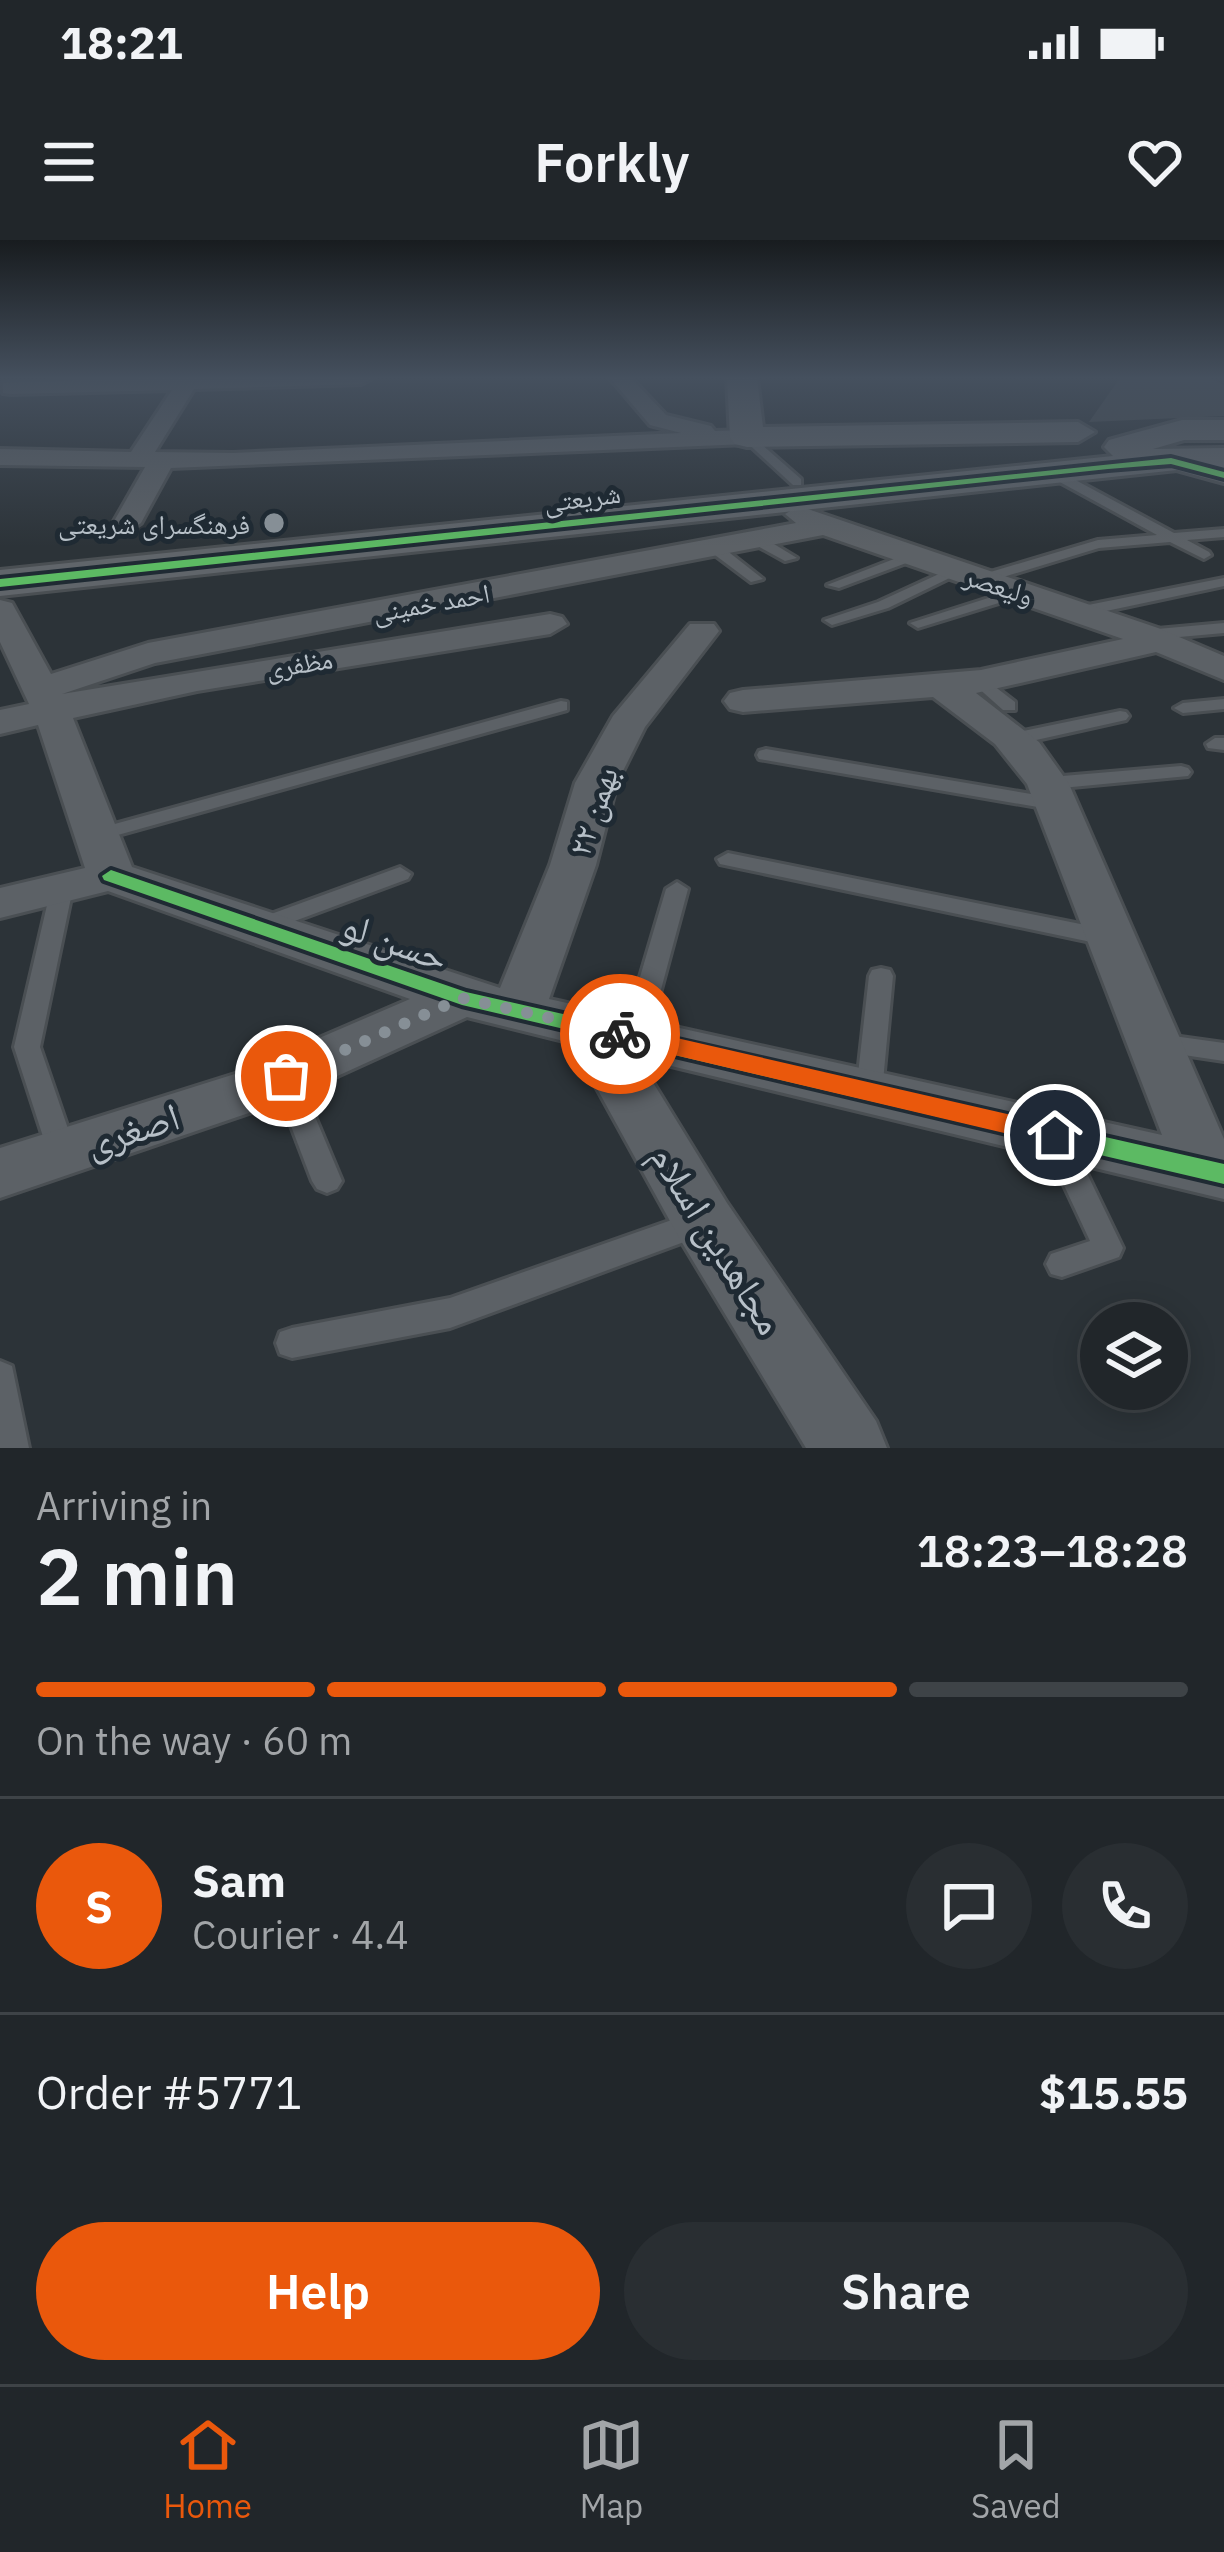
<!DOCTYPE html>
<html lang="en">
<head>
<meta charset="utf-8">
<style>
  :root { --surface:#21262a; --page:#292e32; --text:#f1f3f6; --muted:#a2a5a8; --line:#3e4347; --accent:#ea580c }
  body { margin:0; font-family:"IBM Plex Sans","Noto Naskh Arabic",sans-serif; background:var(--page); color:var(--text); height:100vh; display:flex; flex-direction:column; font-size:45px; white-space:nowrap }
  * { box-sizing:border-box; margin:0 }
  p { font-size:39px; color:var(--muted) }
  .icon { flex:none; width:66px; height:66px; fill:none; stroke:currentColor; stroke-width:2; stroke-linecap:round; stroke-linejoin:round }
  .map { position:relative; height:1208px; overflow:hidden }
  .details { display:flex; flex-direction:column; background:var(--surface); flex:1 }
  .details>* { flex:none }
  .buttons { position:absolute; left:1080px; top:1062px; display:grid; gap:24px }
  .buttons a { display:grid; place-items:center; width:108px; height:108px; border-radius:50%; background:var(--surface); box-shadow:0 6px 30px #0003,0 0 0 3px var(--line); font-size:60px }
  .pin { position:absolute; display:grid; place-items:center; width:102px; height:102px; color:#fff; margin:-51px; border:6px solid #fff; border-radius:50%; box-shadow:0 3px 12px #0007 }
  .courier { position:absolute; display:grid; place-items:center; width:120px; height:120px; margin:-60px; border:9px solid #ea580c; border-radius:50%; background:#fff; color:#222; box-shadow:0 3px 15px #0007 }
  .overview em { font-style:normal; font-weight:600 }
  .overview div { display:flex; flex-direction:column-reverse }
  .overview { display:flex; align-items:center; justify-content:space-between; height:204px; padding:0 36px }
  h1 { font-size:78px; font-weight:600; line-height:90px }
  .bar { display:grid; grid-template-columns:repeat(4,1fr); gap:18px 12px; align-content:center; height:144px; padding:0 36px }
  .bar i { height:15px; border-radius:9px; background:var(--line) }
  .bar .on { background:var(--accent) }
  .bar p { grid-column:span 4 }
  .line { display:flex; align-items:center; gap:30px; padding:0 36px; border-top:3px solid var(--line) }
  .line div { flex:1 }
  .round { display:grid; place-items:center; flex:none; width:126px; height:126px; border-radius:63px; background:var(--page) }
  .action { display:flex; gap:24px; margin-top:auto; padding:24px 36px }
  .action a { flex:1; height:138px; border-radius:72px; background:var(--accent); color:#fff; font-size:48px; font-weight:600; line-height:138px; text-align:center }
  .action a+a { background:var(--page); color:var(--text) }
  .status { display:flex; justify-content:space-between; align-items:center; height:84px; padding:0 60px; background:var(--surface); direction:ltr }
  .status svg { height:33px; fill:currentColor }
  header { display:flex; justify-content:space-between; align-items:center; height:156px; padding:0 36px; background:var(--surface); font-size:54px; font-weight:600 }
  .tab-bar { display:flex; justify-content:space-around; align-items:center; height:168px; border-top:3px solid var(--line); background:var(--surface); font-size:33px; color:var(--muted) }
  .tab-bar a { display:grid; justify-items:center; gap:6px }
  .tab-bar .on { color:var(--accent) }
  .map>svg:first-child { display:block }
  .building { fill:#454b4f }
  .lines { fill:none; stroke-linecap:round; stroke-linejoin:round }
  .lane-casing { stroke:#4a4f53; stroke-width:6 }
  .street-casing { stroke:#4a4f53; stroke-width:6 }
  .secondary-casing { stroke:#4a4f53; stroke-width:6 }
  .lane { fill:#5c6166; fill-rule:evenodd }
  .street { fill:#5c6166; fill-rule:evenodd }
  .secondary { fill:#60656a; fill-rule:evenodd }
  .cycleway-casing { stroke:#1f2a33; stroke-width:8 }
  .cycleway { fill:#5cba63; fill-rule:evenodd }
  .route { fill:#ea580c }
  .done { stroke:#868f96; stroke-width:12; stroke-dasharray:0 21.6 }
  .poi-dot { fill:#868f96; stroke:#1f2a33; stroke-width:4.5 }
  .labels { text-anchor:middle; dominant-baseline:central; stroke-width:10; stroke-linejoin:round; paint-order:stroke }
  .far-street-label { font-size:27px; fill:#b7c0c8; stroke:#1f2a33 }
  .far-poi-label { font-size:27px; fill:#b7c0c8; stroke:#1f2a33; text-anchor:end }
  .street-label { font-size:33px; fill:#b7c0c8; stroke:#1f2a33 }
  .near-street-label { font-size:39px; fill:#b7c0c8; stroke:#1f2a33 }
</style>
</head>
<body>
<div class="status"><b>18:21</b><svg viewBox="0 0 49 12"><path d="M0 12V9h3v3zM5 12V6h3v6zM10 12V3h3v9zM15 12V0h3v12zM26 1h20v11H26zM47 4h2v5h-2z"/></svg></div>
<header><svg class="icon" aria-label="menu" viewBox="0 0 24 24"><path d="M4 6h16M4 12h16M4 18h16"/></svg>Forkly<svg class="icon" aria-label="heart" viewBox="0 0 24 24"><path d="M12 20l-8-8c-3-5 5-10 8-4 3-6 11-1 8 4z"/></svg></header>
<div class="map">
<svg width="1224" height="1208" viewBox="0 0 1224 1208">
  <rect width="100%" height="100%" fill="#2c3338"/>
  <!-- building -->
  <polygon class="building" points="1120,138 1210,138 1224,145 1224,176 1089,182"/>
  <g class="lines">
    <defs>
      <g id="lane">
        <polygon points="743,195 751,195 801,239 801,245 793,245 743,199"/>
        <polygon points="1047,229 1055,229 1174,293 1224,289 1224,297 1187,300 1209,312 1211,315 1204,319 1170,302 1099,308 987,342 977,342 977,336 1098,300 1157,295 1047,235"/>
        <polygon points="754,298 764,298 797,318 785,321 754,304"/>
        <polygon points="711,306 721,306 763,339 751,342 711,312"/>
        <polygon points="912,312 919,316 917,319 839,348 827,345"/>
        <polygon points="952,328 964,331 888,368 832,385 824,380 878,362"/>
        <polygon points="1224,338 1224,346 1078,377 1070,372 1078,367"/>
        <polygon points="1023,347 1030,351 1028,354 918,388 910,383"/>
        <polygon points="1224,383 1224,393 1146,400 1138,395 1146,390"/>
        <polygon points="981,436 1015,462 1015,470 1003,470 975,445 972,441"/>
        <polygon points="1224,459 1224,469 1183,473 1174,468 1183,463"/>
        <polygon points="561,461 567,462 567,470 107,598 100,600 90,594 93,590"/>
        <polygon points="1120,471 1126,472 1129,476 1126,480 1014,505 1005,499 1014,493"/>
        <polygon points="1215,498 1224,498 1224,510 1208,508 1206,504"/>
        <polygon points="766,509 1055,558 1065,564 1055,570 759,519 757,515 759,511"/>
        <polygon points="1181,526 1188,528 1191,532 1188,536 1051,549 1041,543 1051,537"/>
        <polygon points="728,613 1110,690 1118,693 1122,698 1118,703 1110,706 720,624 717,619"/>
        <polygon points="400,627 411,634 408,639 265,692 249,692 246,687 249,682"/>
        <polygon points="62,641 73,648 40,807 76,912 72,920 62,923 52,920 48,912 14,807 51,648"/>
        <polygon points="677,642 688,649 648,798 644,805 635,807 626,805 622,798 666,649"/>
        <polygon points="881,728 890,730 893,736 882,852 879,859 869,862 859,859 856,852 869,736 872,730"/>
        <polygon points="1159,794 1224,803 1224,821 1150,810 1146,803 1150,796"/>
        <polygon points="285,826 294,829 298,836 342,941 337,949 327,953 317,949 312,941 272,836 276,829"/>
        <polygon points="1055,885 1065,888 1123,1008 1119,1017 1062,1037 1051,1034 1046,1024 1051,1014 1090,1001 1041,896 1045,888"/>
        <polygon points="703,969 714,973 718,982 714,991 450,1088 292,1118 280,1114 276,1103 280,1092 292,1088 450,1058"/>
        <polygon points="0,1121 12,1126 29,1208 0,1208"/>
      </g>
      <g id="street">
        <polygon points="146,138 372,138 361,144 194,149 155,212 233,213 681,193 650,185 610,138 631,138 666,175 711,186 715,191 747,190 759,197 747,204 171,228 141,283 127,292 113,283 145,227 0,225 0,209 131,212 172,150 11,154 3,153 3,143"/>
        <polygon points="1171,213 1224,227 1224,243 1162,226 1158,221 1162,216"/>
        <path d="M799,266L1158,388L1224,416V440L1156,412L976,453L1039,502L1069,544L1224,899V959L638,818L727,963L876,1181L887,1208H806L681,1001L572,803L467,777L278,863L0,958V908L238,833L410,759L108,651L0,678V648L85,628L38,485L0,494V470L29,464L0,402V360L12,363L51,434L148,403L796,283L785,274ZM823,295L1123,399L981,430L743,450L730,453L724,461L730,469L743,472L933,457L995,504L1027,544L1162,895L549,759L596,625L617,543L645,487L719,391L714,384H690L613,476L575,543L550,625L500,748L132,627L73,478L197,451L550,394L567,384L562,377L550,374L62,454L155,423Z"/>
      </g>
      <g id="secondary">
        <polygon points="727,138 757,138 763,187 1078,182 1095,192 1078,202 747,207 735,204 730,197"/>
        <polygon points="1182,180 1224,180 1224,200 1184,200 1153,209 1224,208 1224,230 1177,230 0,356 0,330 1113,216 1104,207 1109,200"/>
      </g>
    </defs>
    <!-- lane casing -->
    <use href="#lane" class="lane-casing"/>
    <!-- street casing -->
    <use href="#street" class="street-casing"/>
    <!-- secondary casing -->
    <use href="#secondary" class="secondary-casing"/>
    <!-- lane -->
    <use href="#lane" class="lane"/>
    <!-- street -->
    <use href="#street" class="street"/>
    <!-- secondary -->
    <use href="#secondary" class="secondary"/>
    <defs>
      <g id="cycleway">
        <polygon points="1171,218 1224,232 1224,238 1171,224 1108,229 0,347 0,339"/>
        <polygon points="111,630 466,752 1224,924 1224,944 462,765 104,640 102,636"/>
      </g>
    </defs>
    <!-- cycleway casing -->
    <use href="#cycleway" class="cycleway-casing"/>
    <!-- cycleway -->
    <use href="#cycleway" class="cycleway"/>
  </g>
  <!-- sky -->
  <linearGradient id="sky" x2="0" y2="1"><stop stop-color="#181c1f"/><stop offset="0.45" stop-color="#45505e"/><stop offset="1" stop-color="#45505e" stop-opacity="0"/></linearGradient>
  <rect width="1224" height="307" fill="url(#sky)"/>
  <!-- route -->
  <polygon class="route" points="620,785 1055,885 1068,895 1055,905 611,800 608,794"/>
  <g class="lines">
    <!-- done -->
    <polyline class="done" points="286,836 462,758 620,794"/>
  </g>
  <!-- markers -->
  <circle class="poi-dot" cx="274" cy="283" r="12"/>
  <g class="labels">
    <!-- far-street labels -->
    <g class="far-street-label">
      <text transform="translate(582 257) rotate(-7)">شریعتی</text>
      <text transform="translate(999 345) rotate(18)">ولیعصر</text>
      <text transform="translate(431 362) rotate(-10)">احمد خمینی</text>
      <text transform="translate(299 423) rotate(-9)">مظفری</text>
    </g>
    <!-- far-poi labels -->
    <g class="far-poi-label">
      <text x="250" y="283">فرهنگسرای شریعتی</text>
    </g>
    <!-- street labels -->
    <g class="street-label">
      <text transform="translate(592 571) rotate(-71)">۲۲ بهمن</text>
    </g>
    <!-- near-street labels -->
    <g class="near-street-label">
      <text transform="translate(395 700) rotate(19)">حسن لو</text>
      <text transform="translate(132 889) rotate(-18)">اصغری</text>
      <text transform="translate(718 999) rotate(58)">مجاهدین اسلام</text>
    </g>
  </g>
</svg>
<div class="buttons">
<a><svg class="icon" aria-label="layers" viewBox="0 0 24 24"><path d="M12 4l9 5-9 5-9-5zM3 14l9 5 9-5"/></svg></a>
</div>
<div class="pin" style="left:286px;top:836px;background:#ea580c"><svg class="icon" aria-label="bag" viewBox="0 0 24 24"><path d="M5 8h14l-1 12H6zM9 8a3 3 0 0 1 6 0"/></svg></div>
<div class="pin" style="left:1055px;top:895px;background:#1f2937"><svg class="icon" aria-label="home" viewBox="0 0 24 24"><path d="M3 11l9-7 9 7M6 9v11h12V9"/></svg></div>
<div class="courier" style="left:620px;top:794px"><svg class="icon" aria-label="bike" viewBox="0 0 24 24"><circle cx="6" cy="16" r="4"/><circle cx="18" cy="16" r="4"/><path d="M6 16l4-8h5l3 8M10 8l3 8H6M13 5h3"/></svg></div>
</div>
<section class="details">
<div class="overview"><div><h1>2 min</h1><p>Arriving in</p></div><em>18:23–18:28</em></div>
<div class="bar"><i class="on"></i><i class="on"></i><i class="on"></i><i></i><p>On the way · 60 m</p></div>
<div class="line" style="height:216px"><b class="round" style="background:var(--accent);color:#fff">S</b><div><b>Sam</b><p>Courier · 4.4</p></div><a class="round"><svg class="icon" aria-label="chat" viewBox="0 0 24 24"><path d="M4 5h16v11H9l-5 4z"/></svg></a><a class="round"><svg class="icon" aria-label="phone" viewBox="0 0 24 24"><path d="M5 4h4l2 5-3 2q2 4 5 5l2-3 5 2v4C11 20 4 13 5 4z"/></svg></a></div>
<div class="line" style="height:156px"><div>Order #5771</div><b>$15.55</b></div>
<div class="action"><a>Help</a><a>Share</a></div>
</section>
<nav class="tab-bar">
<a class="on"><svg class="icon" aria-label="home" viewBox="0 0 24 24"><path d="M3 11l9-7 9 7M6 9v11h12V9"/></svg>Home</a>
<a><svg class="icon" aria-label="map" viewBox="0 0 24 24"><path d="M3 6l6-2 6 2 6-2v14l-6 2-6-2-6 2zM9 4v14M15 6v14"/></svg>Map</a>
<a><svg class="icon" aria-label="saved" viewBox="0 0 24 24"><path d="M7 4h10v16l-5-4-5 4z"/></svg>Saved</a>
</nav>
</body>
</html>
